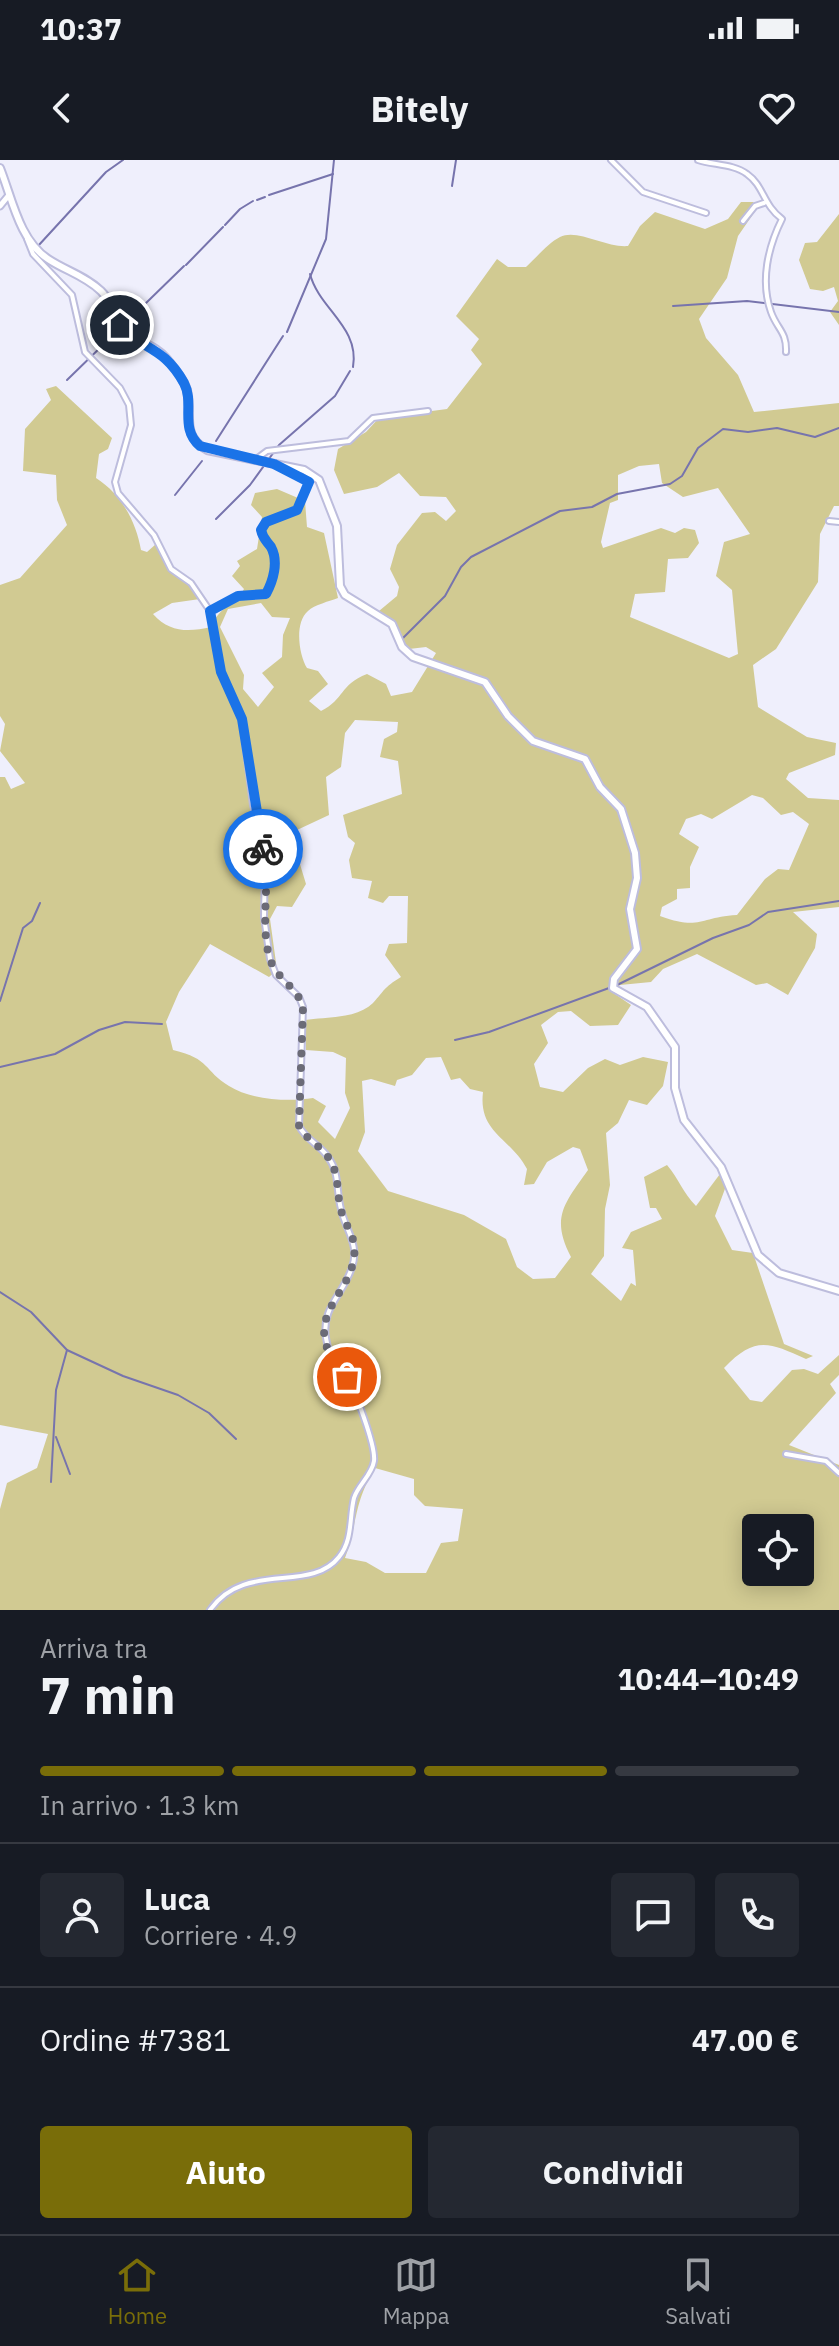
<!DOCTYPE html>
<html lang="it">
<head>
<meta charset="utf-8">
<style>
  :root { --surface:#171b24; --page:#242831; --text:#f1f3f6; --muted:#9ea1a6; --line:#363941; --accent:#796d09 }
  body { margin:0; font-family:"IBM Plex Sans",sans-serif; background:var(--page); color:var(--text); height:100vh; display:flex; flex-direction:column; font-size:30px; white-space:nowrap }
  * { box-sizing:border-box; margin:0 }
  p { font-size:26px; color:var(--muted) }
  .icon { flex:none; width:44px; height:44px; fill:none; stroke:currentColor; stroke-width:2; stroke-linecap:round; stroke-linejoin:round }
  .map { position:relative; height:1450px; overflow:hidden }
  .sheet { display:flex; flex-direction:column; background:var(--surface); flex:1 }
  .sheet>* { flex:none }
  .fabs { position:absolute; left:742px; top:1354px; display:grid; gap:16px }
  .fabs a { display:grid; place-items:center; width:72px; height:72px; border-radius:8px; background:var(--surface); box-shadow:0 4px 20px #0003; font-size:40px }
  .pin { position:absolute; display:grid; place-items:center; width:68px; height:68px; color:#fff; margin:-34px; border:4px solid #fff; border-radius:50%; box-shadow:0 2px 8px #0007 }
  .courier { position:absolute; display:grid; place-items:center; width:80px; height:80px; margin:-40px; border:6px solid #1a73e8; border-radius:50%; background:#fff; color:#222; box-shadow:0 2px 10px #0007 }
  .headline em { font-style:normal; font-weight:700 }
  .headline div { display:flex; flex-direction:column-reverse }
  .headline { display:flex; align-items:center; justify-content:space-between; height:136px; padding:0 40px }
  h1 { font-size:52px; font-weight:700; line-height:60px }
  .bar { display:grid; grid-template-columns:repeat(4,1fr); gap:12px 8px; align-content:center; height:96px; padding:0 40px }
  .bar i { height:10px; border-radius:6px; background:var(--line) }
  .bar .current { background:var(--accent) }
  .bar p { grid-column:span 4 }
  .line { display:flex; align-items:center; gap:20px; padding:0 40px; border-top:2px solid var(--line) }
  .line div { flex:1 }
  .round { display:grid; place-items:center; flex:none; width:84px; height:84px; border-radius:8px; background:var(--page) }
  .button { display:flex; gap:16px; margin-top:auto; padding:16px 40px }
  .button a { flex:1; height:92px; border-radius:8px; background:var(--accent); color:#fff; font-size:32px; font-weight:700; line-height:92px; text-align:center }
  .button a+a { background:var(--page); color:var(--text) }
  .status { display:flex; justify-content:space-between; align-items:center; height:56px; padding:0 40px; background:var(--surface); direction:ltr }
  .status svg { height:22px; fill:currentColor }
  header { display:flex; justify-content:space-between; align-items:center; height:104px; padding:0 40px; background:var(--surface); font-size:36px; font-weight:700 }
  .tabs { display:flex; justify-content:space-around; align-items:center; height:112px; border-top:2px solid var(--line); background:var(--surface); font-size:22px; color:var(--muted) }
  .tabs a { display:grid; justify-items:center; gap:4px }
  .tabs .current { color:var(--accent) }
  .map>svg:first-child { display:block }
  .green { fill:#d1ca92; fill-rule:evenodd }
  .lines { fill:none; stroke-linecap:round; stroke-linejoin:round }
  .stream { stroke:#7774ad; stroke-width:2 }
  .minor-casing { stroke:#bdbddd; stroke-width:8 }
  .tertiary-casing { stroke:#bdbddd; stroke-width:9 }
  .secondary-casing { stroke:#bdbddd; stroke-width:10 }
  .minor { stroke:#fff; stroke-width:4 }
  .tertiary { stroke:#fff; stroke-width:5 }
  .secondary { stroke:#fff; stroke-width:6 }
  .done { stroke:#6b6b77; stroke-width:8; stroke-dasharray:0 14.4 }
  .route { stroke:#1a73e8; stroke-width:10 }
</style>
</head>
<body>
<div class="status"><b>10:37</b><svg viewBox="0 0 49 12"><path d="M0 12V9h3v3zM5 12V6h3v6zM10 12V3h3v9zM15 12V0h3v12zM26 1h20v11H26zM47 4h2v5h-2z"/></svg></div>
<header><svg class="icon" aria-label="back" viewBox="0 0 24 24"><path d="M15 5l-7 7 7 7"/></svg>Bitely<svg class="icon" aria-label="heart" viewBox="0 0 24 24"><path d="M12 20l-8-8c-3-5 5-10 8-4 3-6 11-1 8 4z"/></svg></header>
<div class="map">
<svg width="839" height="1450" viewBox="0 0 839 1450">
  <rect width="100%" height="100%" fill="#efeffc"/>
  <!-- green -->
  <g class="green">
    <path d="M741,42H753L758,47L738,76L727,118L699,159L706,178L738,215L754,252L839,243V346H834L820,374L818,422L776,489L753,505L758,547L807,577L836,583L835,595L789,613L786,619L808,638L839,640V747L793,752L817,774L815,788L788,835L767,823L756,825L697,794L663,809L651,822L620,825L612,832L631,845L618,865L590,866L571,851L558,852L541,865L548,883L534,904L540,927L563,932L588,908L605,899L620,905L643,897L668,902L663,926L647,945L629,940L618,963L606,973L610,1025L605,1049L604,1096L591,1114L621,1141L631,1123L636,1126L633,1090L622,1088L631,1072L662,1059L656,1048H650L644,1017L667,1005C679,1019 683,1033 696,1046L720,1014L726,1026L715,1056L732,1090L753,1093L784,1184L813,1196L806,1199C768,1182 755,1176 724,1208L750,1240L762,1242L792,1210L804,1209L818,1214L839,1195V1215L830,1224L836,1233L789,1285L839,1305V1450H0V1349L7,1323L37,1308L48,1274L0,1265V617H5L11,629L25,623L0,591L5,564L0,556V425L20,418L67,365L57,340L56,315L23,311L25,269L51,240L46,229L56,226L112,278L108,289L99,294L96,318C121,334 136,361 141,390L147,392L156,384C167,412 184,416 200,439L172,443L153,454C170,473 189,472 211,467C220,445 235,446 244,429L232,416L240,406L237,401L257,389L262,357L251,345L255,333L277,329L305,341L307,367L324,373L338,438C330,441 314,445 308,451C294,463 299,495 307,508L318,511L328,524L309,541L321,551C345,539 339,525 367,514L386,524L391,536L412,532L436,493L426,487L409,489C395,478 401,465 379,451L397,436L399,427L390,409L397,385L422,353L435,352L446,361L456,351L446,337L420,336L399,313L377,327L344,334L334,310L338,289L366,272L379,258L447,249L482,204L471,190L479,179L456,156L497,99L508,107H526C536,98 548,83 560,77C577,68 606,88 628,86L640,66L655,52L705,69L728,59ZM659,304L662,323L683,337L718,328L750,374L724,382L716,416L732,430L738,494L729,498L630,457L635,434L665,432L668,399L688,398L699,383L695,370L684,368L675,373L661,368L603,388L601,382L610,343L618,340V315L639,306ZM261,443L272,457L290,458L283,475L282,497L262,513L274,527L258,547L243,529L244,515L220,467L228,449ZM355,560L398,562L397,572L384,579L380,597L398,601L402,634L343,655L348,677L355,683L349,700L352,718L372,721L368,738L383,743L389,736H408L407,783L389,784L385,795L401,817C383,828 385,830 373,843C357,859 325,857 305,860L306,890L333,892L346,898L345,933L350,948L335,979L318,962L326,946L313,938C289,942 251,940 229,926C203,910 211,899 173,890L166,862L179,832L210,784L269,817L277,810L270,759L277,746L292,747L306,724L299,701L297,670L329,655L326,617L341,607L345,573ZM752,635L763,638L781,655L793,652L809,664L789,710L778,709L765,719L737,755C699,757 701,771 660,756L662,747L677,739V729L690,728V707L699,687L679,674L686,659L701,654L712,659ZM441,897L451,920L460,918L470,929L483,932C478,973 511,978 527,1009L524,1025L534,1024L547,1002L573,987L580,989L588,1010C565,1043 550,1057 571,1097L555,1118L533,1119L517,1107L506,1079L464,1055L388,1031L358,991L365,972L362,921L371,919L395,926L397,920L412,915L426,898ZM375,1308L414,1319V1335L425,1346L463,1349L458,1381L441,1383L426,1413H385L366,1402L345,1398C358,1363 353,1344 375,1308ZM756,1368H800V1412H756Z"/>
    <polygon points="839,54 839,165 830,152 838,141 834,127 823,131 810,129 799,100 805,83 817,82"/>
  </g>
  <g class="lines">
    <!-- stream -->
    <g class="stream">
      <polyline points="452,26 456,0"/>
      <polyline points="269,35 333,14"/>
      <polyline points="257,40 265,37"/>
      <polyline points="225,65 240,49 253,41"/>
      <polyline points="38,86 106,12 123,0"/>
      <polyline points="186,105 223,67"/>
      <path d="M310,114C319,149 360,167 353,207"/>
      <polyline points="673,146 747,141 839,152"/>
      <polyline points="287,172 326,79 334,0"/>
      <polyline points="67,220 184,106"/>
      <polyline points="216,281 283,176"/>
      <polyline points="175,335 202,301"/>
      <polyline points="216,359 250,325 279,285 335,236 350,211"/>
      <polyline points="402,479 445,436 461,407 471,397 560,351 592,347 617,334 670,324 682,316 698,288 723,269 748,272 777,268 815,277 839,268"/>
      <polyline points="617,825 713,778 749,765 768,752 839,741"/>
      <polyline points="0,841 23,768 32,761 40,743"/>
      <polyline points="455,880 489,872 609,828"/>
      <polyline points="0,907 55,894 99,870 125,862 162,864"/>
      <polyline points="0,1132 31,1152 67,1190 123,1216 178,1235 209,1253 236,1279"/>
      <polyline points="56,1277 70,1314"/>
      <polyline points="51,1322 56,1230 67,1190"/>
    </g>
    <defs>
      <g id="minor">
        <polyline points="611,0 643,32 706,53"/>
        <path d="M698,0C713,5 734,4 747,14C764,26 763,45 782,59C768,87 760,121 771,152C777,169 787,172 786,192"/>
        <polyline points="743,61 755,46 764,43"/>
        <path d="M27,79L33,94L72,135L85,192L120,228L129,245L131,265L115,322L118,333L154,375L171,409L191,423L210,451L221,512L242,559L253,645L265,700L264,757L270,799L276,815L299,837L303,847L299,966C306,980 319,984 328,997C340,1013 336,1031 341,1049C345,1069 360,1085 352,1107C344,1134 321,1147 326,1178C328,1195 337,1201 345,1214C354,1227 376,1286 374,1301C372,1315 358,1325 354,1338C349,1358 353,1380 339,1397C310,1434 245,1400 210,1450"/>
        <polyline points="255,300 267,291 349,281 373,258 428,251"/>
        <polyline points="829,361 839,362"/>
        <path d="M210,451L238,436L264,435C274,424 280,400 270,386C265,379 262,379 261,370L266,362L297,350L309,322L281,308"/>
        <polyline points="786,1294 826,1301 839,1313"/>
      </g>
      <polyline id="tertiary" points="0,46 9,35"/>
      <path id="secondary" d="M0,8C12,38 19,80 48,99C66,111 84,115 101,131C113,142 113,162 126,172C139,183 156,185 167,199C174,208 184,219 187,230C193,254 180,275 207,290L304,310L319,320L337,366L340,426L345,435L392,464L402,487L413,497L485,522L508,556L533,581L585,599L600,627L621,649L635,693L637,718L630,749L637,789L614,819L613,828L647,847L675,887V928L684,960L721,1007L758,1095L779,1113L839,1131"/>
    </defs>
    <!-- minor casing -->
    <use href="#minor" class="minor-casing"/>
    <!-- tertiary casing -->
    <use href="#tertiary" class="tertiary-casing"/>
    <!-- secondary casing -->
    <use href="#secondary" class="secondary-casing"/>
    <!-- minor -->
    <use href="#minor" class="minor"/>
    <!-- tertiary -->
    <use href="#tertiary" class="tertiary"/>
    <!-- secondary -->
    <use href="#secondary" class="secondary"/>
  </g>
  <g class="lines">
    <!-- done -->
    <path class="done" d="M263,689C271,725 260,760 269,796C275,819 297,826 303,847L299,966C306,980 319,984 328,997C340,1014 336,1031 341,1050C344,1062 352,1072 354,1084C360,1130 304,1150 332,1198C336,1205 342,1210 347,1217"/>
    <!-- route -->
    <path class="route" d="M120,165C141,190 163,185 184,223C195,244 179,268 200,286L274,304L309,322L297,350L266,362L261,370C263,379 266,380 271,387C279,402 273,421 266,434L238,436L210,451L221,512L242,559L263,689"/>
  </g>
</svg>
<div class="fabs">
<a><svg class="icon" aria-label="locate" viewBox="0 0 24 24"><circle cx="12" cy="12" r="6"/><path d="M12 2v4M12 18v4M2 12h4M18 12h4"/></svg></a>
</div>
<div class="pin" style="left:347px;top:1217px;background:#ea580c"><svg class="icon" aria-label="bag" viewBox="0 0 24 24"><path d="M5 8h14l-1 12H6zM9 8a3 3 0 0 1 6 0"/></svg></div>
<div class="pin" style="left:120px;top:165px;background:#1f2937"><svg class="icon" aria-label="home" viewBox="0 0 24 24"><path d="M3 11l9-7 9 7M6 9v11h12V9"/></svg></div>
<div class="courier" style="left:263px;top:689px"><svg class="icon" aria-label="bike" viewBox="0 0 24 24"><circle cx="6" cy="16" r="4"/><circle cx="18" cy="16" r="4"/><path d="M6 16l4-8h5l3 8M10 8l3 8H6M13 5h3"/></svg></div>
</div>
<section class="sheet">
<div class="headline"><div><h1>7 min</h1><p>Arriva tra</p></div><em>10:44–10:49</em></div>
<div class="bar"><i class="current"></i><i class="current"></i><i class="current"></i><i></i><p>In arrivo · 1.3 km</p></div>
<div class="line" style="height:144px"><a class="round"><svg class="icon" aria-label="person" viewBox="0 0 24 24"><circle cx="12" cy="8" r="4"/><path d="M4 21q1-7 8-7t8 7"/></svg></a><div><b>Luca</b><p>Corriere · 4.9</p></div><a class="round"><svg class="icon" aria-label="chat" viewBox="0 0 24 24"><path d="M4 5h16v11H9l-5 4z"/></svg></a><a class="round"><svg class="icon" aria-label="phone" viewBox="0 0 24 24"><path d="M5 4h4l2 5-3 2q2 4 5 5l2-3 5 2v4C11 20 4 13 5 4z"/></svg></a></div>
<div class="line" style="height:104px"><div>Ordine #7381</div><b>47.00 €</b></div>
<div class="button"><a>Aiuto</a><a>Condividi</a></div>
</section>
<nav class="tabs">
<a class="current"><svg class="icon" aria-label="home" viewBox="0 0 24 24"><path d="M3 11l9-7 9 7M6 9v11h12V9"/></svg>Home</a>
<a><svg class="icon" aria-label="map" viewBox="0 0 24 24"><path d="M3 6l6-2 6 2 6-2v14l-6 2-6-2-6 2zM9 4v14M15 6v14"/></svg>Mappa</a>
<a><svg class="icon" aria-label="saved" viewBox="0 0 24 24"><path d="M7 4h10v16l-5-4-5 4z"/></svg>Salvati</a>
</nav>
</body>
</html>
